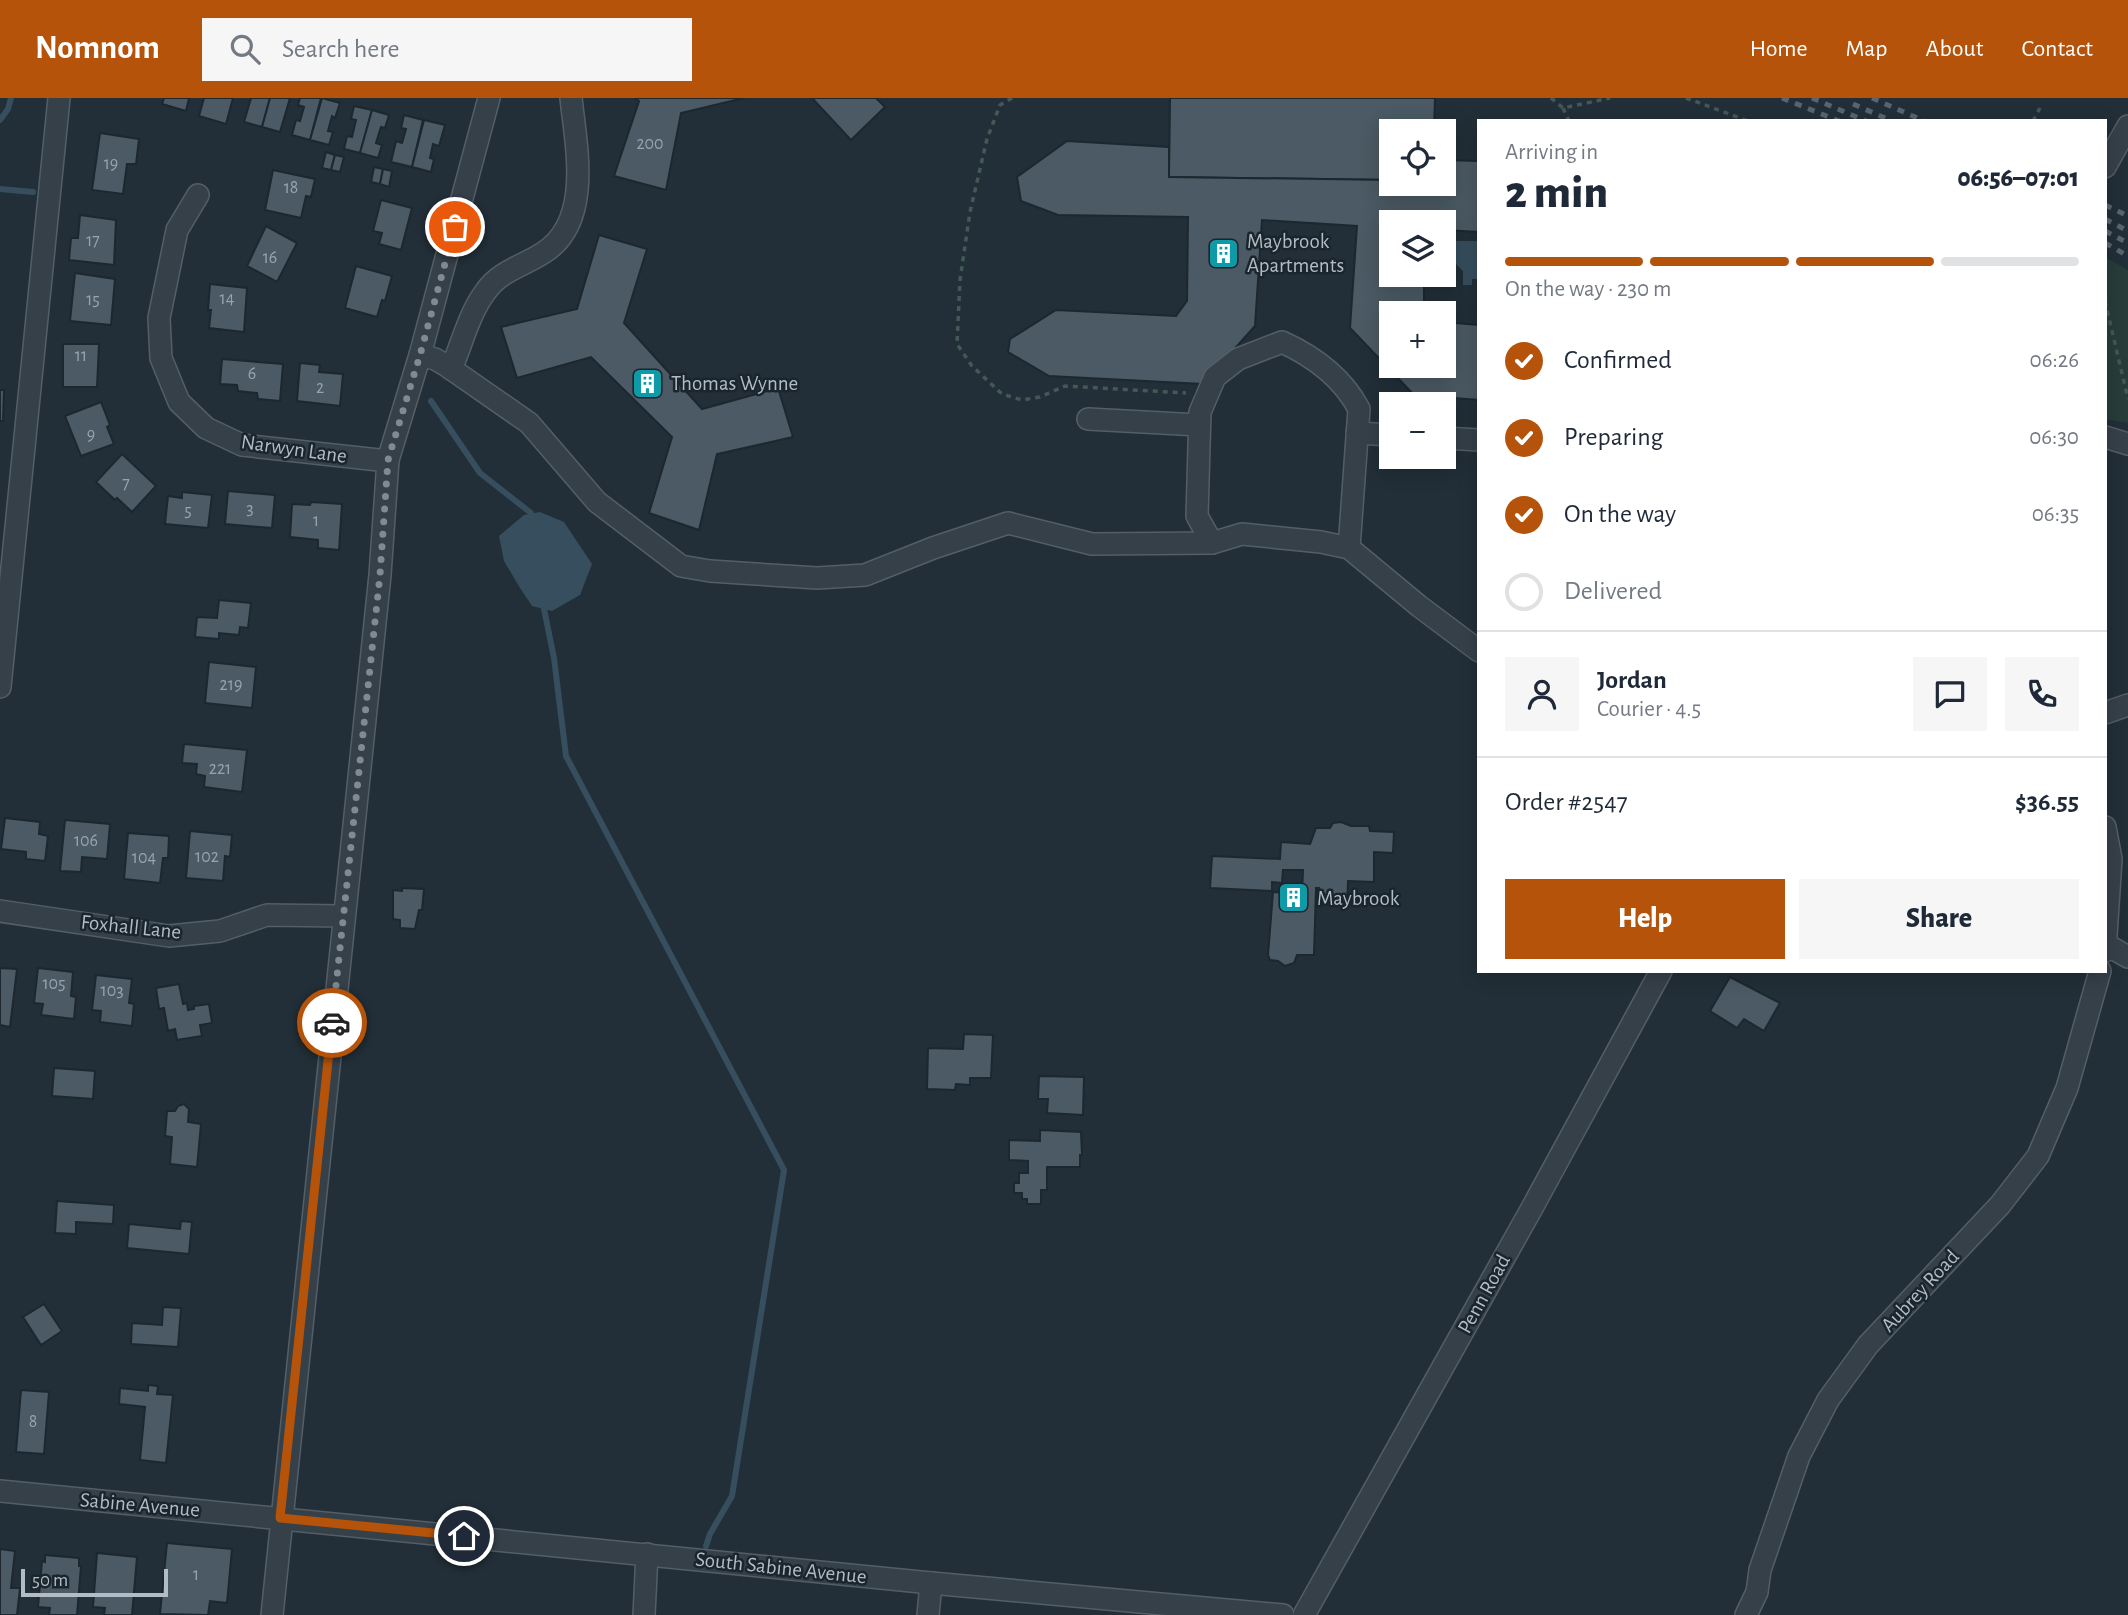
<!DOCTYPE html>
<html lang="en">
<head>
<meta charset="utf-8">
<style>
  :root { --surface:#fff; --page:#f6f6f7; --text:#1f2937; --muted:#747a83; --line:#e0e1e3; --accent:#b45309 }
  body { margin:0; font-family:"Alegreya Sans",sans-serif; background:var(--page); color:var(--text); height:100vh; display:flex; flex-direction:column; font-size:26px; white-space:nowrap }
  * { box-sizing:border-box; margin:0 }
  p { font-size:23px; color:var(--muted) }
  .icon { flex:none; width:38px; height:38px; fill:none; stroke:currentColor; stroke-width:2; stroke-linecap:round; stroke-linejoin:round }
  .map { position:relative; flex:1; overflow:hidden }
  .side { position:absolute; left:1477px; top:21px; width:630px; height:854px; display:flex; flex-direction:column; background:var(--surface); border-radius:0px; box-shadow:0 4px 18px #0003 }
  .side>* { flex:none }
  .fabs { position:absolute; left:1379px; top:21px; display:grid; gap:14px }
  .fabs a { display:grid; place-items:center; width:77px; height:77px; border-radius:0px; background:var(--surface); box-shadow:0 4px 18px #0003; font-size:35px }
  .scale { position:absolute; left:21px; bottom:18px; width:147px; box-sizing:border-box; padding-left:7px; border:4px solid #b1bcc5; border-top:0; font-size:19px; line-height:24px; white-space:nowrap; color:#b1bcc5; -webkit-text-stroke:5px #1b252d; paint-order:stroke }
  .pin { position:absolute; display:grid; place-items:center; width:60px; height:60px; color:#fff; margin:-30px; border:4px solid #fff; border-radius:50%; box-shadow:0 2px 7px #0007 }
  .courier { position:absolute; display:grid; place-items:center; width:70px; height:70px; margin:-35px; border:5px solid #b45309; border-radius:50%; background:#fff; color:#222; box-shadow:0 2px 9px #0007 }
  .overview em { font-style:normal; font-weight:800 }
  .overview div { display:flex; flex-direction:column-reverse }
  .overview { display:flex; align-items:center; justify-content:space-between; height:119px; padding:0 28px }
  h1 { font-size:46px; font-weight:800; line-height:52px }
  .bar { display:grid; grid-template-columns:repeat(4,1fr); gap:10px 7px; align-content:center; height:84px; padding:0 28px }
  .bar i { height:9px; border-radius:5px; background:var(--line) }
  .bar .current { background:var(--accent) }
  .bar p { grid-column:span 4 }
  .line { display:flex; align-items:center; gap:18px; padding:0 28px; border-top:2px solid var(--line) }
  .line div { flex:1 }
  .round { display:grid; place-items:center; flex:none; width:74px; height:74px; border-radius:0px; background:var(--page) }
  ol { padding:0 28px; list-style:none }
  li { display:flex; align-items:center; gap:21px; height:77px }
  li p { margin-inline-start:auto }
  li .icon { padding:7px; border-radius:50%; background:var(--accent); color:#fff; stroke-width:4 }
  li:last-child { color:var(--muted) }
  li i { width:38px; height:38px; border:4px solid var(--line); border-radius:50% }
  .primary-button { display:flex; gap:14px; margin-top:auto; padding:14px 28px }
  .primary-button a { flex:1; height:80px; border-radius:0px; background:var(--accent); color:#fff; font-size:28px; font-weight:800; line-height:80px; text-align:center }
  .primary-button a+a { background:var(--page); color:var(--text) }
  header { display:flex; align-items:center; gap:42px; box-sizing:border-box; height:98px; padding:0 35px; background:var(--accent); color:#fff }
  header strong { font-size:33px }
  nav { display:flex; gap:38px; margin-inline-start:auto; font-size:24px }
  .search { width:490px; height:63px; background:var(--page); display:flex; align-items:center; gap:18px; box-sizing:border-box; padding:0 24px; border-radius:0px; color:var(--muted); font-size:26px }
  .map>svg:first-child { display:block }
  .green { fill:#273d3a }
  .water { fill:#364e5e }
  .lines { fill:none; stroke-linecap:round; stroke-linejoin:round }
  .stream { stroke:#364e5e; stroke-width:6 }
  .building { fill:#4b5a64; stroke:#1d272f; stroke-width:2 }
  .minor-casing { stroke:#545e66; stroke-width:24 }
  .path { stroke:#445857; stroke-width:3.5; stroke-dasharray:5 5; stroke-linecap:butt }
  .minor { stroke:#364049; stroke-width:21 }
  .rail { stroke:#586570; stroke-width:5; stroke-dasharray:7 7; stroke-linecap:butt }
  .done { stroke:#7f8b94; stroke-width:7; stroke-dasharray:0 12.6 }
  .route { stroke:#b45309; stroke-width:9 }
  .labels { text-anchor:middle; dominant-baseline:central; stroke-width:5; stroke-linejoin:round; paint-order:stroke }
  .number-label { font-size:18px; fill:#98a4ad }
  .poi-label { font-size:21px; fill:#b1bcc5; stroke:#1b252d; text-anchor:start }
  .street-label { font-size:21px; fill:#b1bcc5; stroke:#1b252d }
</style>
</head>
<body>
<header>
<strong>Nomnom</strong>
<div class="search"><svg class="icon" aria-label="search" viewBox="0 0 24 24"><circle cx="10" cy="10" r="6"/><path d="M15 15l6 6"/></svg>Search here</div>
<nav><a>Home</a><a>Map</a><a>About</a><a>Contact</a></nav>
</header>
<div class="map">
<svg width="2128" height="1517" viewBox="0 0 2128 1517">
  <rect width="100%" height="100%" fill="#222f38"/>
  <!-- green -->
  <polygon class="green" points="2105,159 2128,172 2128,325 2105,321"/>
  <!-- water -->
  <g class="water">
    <polygon points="1445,143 1479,143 1479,181 1472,181 1472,187 1463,187 1463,173 1451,161 1444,161"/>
    <polygon points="540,414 564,424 592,466 580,497 552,513 532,508 520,490 504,463 499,438 524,417"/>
  </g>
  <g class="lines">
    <!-- stream -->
    <g class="stream">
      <polyline points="0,22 8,11 11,0"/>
      <polyline points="0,91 33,94"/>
      <polyline points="431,303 480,375 531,415 532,422"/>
      <polyline points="543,506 554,560 566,658 784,1072 732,1398 710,1436 706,1448"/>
    </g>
  </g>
  <!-- building -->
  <g class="building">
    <polygon points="164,0 189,0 186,13 162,6"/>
    <polygon points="204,0 233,0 226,26 199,18"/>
    <polygon points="251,0 270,0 262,29 244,24"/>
    <polygon points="270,0 290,0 280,34 262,29"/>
    <polygon points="300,0 321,0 310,42 292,37 296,22 300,23 304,9 298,7"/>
    <polygon points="322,0 340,5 335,20 332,18 328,33 333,34 329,47 310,42"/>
    <polygon points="635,0 744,0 681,15 666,92 614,78 639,3"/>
    <polygon points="812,0 876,0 885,9 851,42"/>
    <polygon points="1170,0 1435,0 1434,33 1391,33 1391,82 1169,79"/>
    <polygon points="354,8 372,12 360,55 344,51 347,38 352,39 356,22 351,21"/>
    <polygon points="372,12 389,17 385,30 381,29 376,45 382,47 378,60 360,55"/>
    <polygon points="404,17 423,22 412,69 391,64 396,43 402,45 406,31 401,30"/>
    <polygon points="424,22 445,27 439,48 433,46 430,60 434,61 431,74 412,69"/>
    <polygon points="100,35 139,41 136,66 127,66 123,96 92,92"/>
    <polygon points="1067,43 1169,49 1169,79 1391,82 1391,86 1444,86 1444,62 1479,63 1479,134 1444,132 1444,124 1391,124 1391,177 1424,177 1424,206 1432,215 1391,215 1391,268 1444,268 1444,224 1479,227 1479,302 1414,297 1350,230 1357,128 1262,122 1255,228 1203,286 1049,278 1008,254 1010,241 1056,212 1176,218 1187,203 1188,119 1058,117 1021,103 1017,79"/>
    <polygon points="326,54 335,57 331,72 322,70"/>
    <polygon points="335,57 344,59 340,74 331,72"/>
    <polygon points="374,69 383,71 380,86 371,84"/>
    <polygon points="383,71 392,73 389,89 380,86"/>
    <polygon points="273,72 315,81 311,99 306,98 301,120 265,112"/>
    <polygon points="381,102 412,110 401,152 379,146 382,135 373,133"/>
    <polygon points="80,117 116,122 114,167 69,162 71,140 78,140"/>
    <polygon points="266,128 297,145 277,184 247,168"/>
    <polygon points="599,137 647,151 624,225 702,311 778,290 793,339 717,356 699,432 649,415 672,339 591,259 517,280 501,229 577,211"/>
    <polygon points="356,168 392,178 385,203 382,202 377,219 345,210"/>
    <polygon points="75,175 115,181 111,227 70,223"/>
    <polygon points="210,186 247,190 244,234 209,230 211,212 208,212"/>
    <polygon points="63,246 99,246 97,289 63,289"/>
    <polygon points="222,261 283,266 280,303 258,301 257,295 238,293 237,287 220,286"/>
    <polygon points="300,265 320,267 319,274 343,276 340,308 297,303"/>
    <polygon points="0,292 4,292 3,323 0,323"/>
    <polygon points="101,304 110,327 107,329 114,346 81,358 65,318"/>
    <polygon points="122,356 156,388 132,414 117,400 115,402 96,384"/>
    <polygon points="228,393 275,397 272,430 225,426"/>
    <polygon points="182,394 212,397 208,430 165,426 168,398 182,400"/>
    <polygon points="311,404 342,406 339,452 318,450 318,442 290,439 292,406 310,407"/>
    <polygon points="219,502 251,505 248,530 240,529 239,537 219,535 219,541 195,539 197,519 217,520"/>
    <polygon points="209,564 256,569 252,610 205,605"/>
    <polygon points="184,646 247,652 242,694 204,689 205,678 196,676 197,666 182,665"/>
    <polygon points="5,720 40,724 39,736 48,738 45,763 26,761 26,754 1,751"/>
    <polygon points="65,722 110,726 107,761 82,759 81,774 60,773"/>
    <polygon points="1341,724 1351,728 1369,728 1370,733 1394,734 1393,755 1374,754 1374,784 1348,783 1347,807 1319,806 1319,790 1316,790 1314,857 1297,857 1294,865 1285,868 1278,863 1270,862 1268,857 1273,794 1302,795 1303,772 1283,772 1282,785 1272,784 1272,793 1210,790 1212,758 1280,761 1281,744 1310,746 1316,730 1330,730 1333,725"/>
    <polygon points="190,733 232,737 230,759 225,758 223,783 186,780"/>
    <polygon points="128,735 169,738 168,760 163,760 160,785 124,781"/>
    <polygon points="402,790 424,791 422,812 419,812 415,831 400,830 400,822 393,821 393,792 402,793"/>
    <polygon points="0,870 17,871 10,929 0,927"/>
    <polygon points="38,870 73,874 71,898 76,899 74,921 41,917 43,906 34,905"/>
    <polygon points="96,877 132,881 129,905 134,906 132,928 100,924 101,913 92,912"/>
    <polygon points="1730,879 1780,905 1764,933 1744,921 1737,930 1710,913"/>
    <polygon points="179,886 183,906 187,905 188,912 194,911 194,908 209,906 212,925 200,927 202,938 177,942 175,931 168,933 164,910 159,911 156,890"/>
    <polygon points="964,936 993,937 991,980 970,980 970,987 956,986 955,992 927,991 928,950 963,951"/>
    <polygon points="54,970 95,973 93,1001 52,998"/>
    <polygon points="1039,978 1084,979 1083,1017 1047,1015 1048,1001 1038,1001"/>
    <polygon points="184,1006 189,1011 188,1024 201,1026 197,1069 170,1066 172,1039 165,1038 167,1013 175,1013 178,1008"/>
    <polygon points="1040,1032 1081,1034 1082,1057 1080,1057 1080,1069 1047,1069 1047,1092 1041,1092 1041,1106 1027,1106 1027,1101 1022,1101 1022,1095 1014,1095 1014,1085 1019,1085 1019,1075 1028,1075 1028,1063 1009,1062 1009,1042 1040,1043"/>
    <polygon points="57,1103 114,1107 113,1126 76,1124 76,1136 55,1135"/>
    <polygon points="181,1123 192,1124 189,1156 127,1150 129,1126 180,1131"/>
    <polygon points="44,1206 62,1233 41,1247 23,1219"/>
    <polygon points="163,1209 181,1210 178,1249 131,1246 132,1225 162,1227"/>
    <polygon points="148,1287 158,1288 157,1296 173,1297 166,1365 140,1362 145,1309 119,1306 120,1290 148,1293"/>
    <polygon points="21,1292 49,1294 44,1356 16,1354"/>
    <polygon points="167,1445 232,1451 227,1505 210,1503 208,1517 160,1516"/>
    <polygon points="0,1451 15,1453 11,1490 20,1490 17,1517 0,1517"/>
    <polygon points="97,1455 137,1459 132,1517 104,1517 105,1510 93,1509"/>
    <polygon points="45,1457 79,1460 79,1468 81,1468 77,1517 49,1517 50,1510 38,1509 42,1463 45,1464"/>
  </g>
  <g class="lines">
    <defs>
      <g id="minor">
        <polyline points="2105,69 2128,28"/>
        <polyline points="198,97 177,132 159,220 161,260 179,304 206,330 242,347 388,363"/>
        <polyline points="420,257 435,261 447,268 529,325 597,404 681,468 710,473 817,480 865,477 933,450 1008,425 1092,446 1212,445"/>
        <path d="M451,271C462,246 469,215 486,193C500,173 523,168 543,155C593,124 576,48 571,0"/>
        <polyline points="1088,321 1199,327"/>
        <polyline points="1357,335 1391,337"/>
        <polyline points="2105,339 2128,346"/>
        <polyline points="1444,340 1479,342"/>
        <path d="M1349,450L1359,311C1342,279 1313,258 1282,244L1238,261L1215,279L1200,314L1197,418L1212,445L1242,436L1321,444L1349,450L1419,508L1479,553"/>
        <polyline points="0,589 59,0"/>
        <polyline points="2105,615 2128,607"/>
        <polyline points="2105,729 2111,761 2105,853"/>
        <polyline points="0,813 169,838 220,833 267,817 343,818"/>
        <polyline points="2107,847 2128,859"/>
        <polyline points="0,1393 931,1485 1283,1517"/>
        <polyline points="272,1517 380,477 388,362 420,257 489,0"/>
        <polyline points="644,1517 647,1456"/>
        <polyline points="928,1517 931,1485"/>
        <polyline points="1304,1517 1532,1110 1661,873"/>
        <polyline points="1746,1517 1757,1494 1760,1472 1799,1358 1828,1302 1868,1247 2000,1107 2038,1058 2067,990 2100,873"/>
      </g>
    </defs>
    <!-- minor casing -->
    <use href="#minor" class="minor-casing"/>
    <!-- path -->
    <g class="path">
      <polyline points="1012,0 1000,7 987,41 970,114 960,182 957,246 972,268 1002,296 1022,302 1040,299 1065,288 1186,295"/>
      <polyline points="1551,0 1563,10 1610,0"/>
      <polyline points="1686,0 1748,23"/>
      <polyline points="1563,10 1569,23"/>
      <polyline points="2033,23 2040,10"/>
      <polyline points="2105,203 2128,301"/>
    </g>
    <!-- minor -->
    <use href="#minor" class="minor"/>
    <!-- rail -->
    <g class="rail">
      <polyline points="1782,0 1839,23"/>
      <polyline points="1812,0 1866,23"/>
      <polyline points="1872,0 1924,23"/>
      <polyline points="1853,6 1892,23"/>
      <polyline points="2105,107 2128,118"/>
      <polyline points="2105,121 2128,133"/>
      <polyline points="2105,133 2128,145"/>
      <polyline points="2105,145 2128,158"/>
    </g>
  </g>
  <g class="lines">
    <!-- done -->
    <polyline class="done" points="332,925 380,477 388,362 420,257 455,129"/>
    <!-- route -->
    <polyline class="route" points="332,925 280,1420 464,1438"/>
  </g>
  <!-- icons -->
  <defs>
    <symbol id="building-square" viewBox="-11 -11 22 22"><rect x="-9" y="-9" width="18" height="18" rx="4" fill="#0f9aa8" stroke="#1b252d"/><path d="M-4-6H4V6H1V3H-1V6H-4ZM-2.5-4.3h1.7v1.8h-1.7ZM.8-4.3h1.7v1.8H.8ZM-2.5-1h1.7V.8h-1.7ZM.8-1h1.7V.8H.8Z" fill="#fff"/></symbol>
  </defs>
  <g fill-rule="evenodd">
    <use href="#building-square" x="1206" y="138" width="35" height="35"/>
    <use href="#building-square" x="630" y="268" width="35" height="35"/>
    <use href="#building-square" x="1276" y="782" width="35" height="35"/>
  </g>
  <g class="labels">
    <!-- number labels -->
    <g class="number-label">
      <text x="650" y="46">200</text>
      <text x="111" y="66">19</text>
      <text x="291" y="90">18</text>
      <text x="93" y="143">17</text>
      <text x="270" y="160">16</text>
      <text x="227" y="201">14</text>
      <text x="93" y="202">15</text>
      <text x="81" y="258">11</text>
      <text x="252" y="276">6</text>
      <text x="320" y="290">2</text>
      <text x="91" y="337">9</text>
      <text x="126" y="386">7</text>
      <text x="250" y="411">3</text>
      <text x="188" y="413">5</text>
      <text x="316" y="423">1</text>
      <text x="231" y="587">219</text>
      <text x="220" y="671">221</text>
      <text x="86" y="743">106</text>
      <text x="207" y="759">102</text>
      <text x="144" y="760">104</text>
      <text x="54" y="886">105</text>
      <text x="112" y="893">103</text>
      <text x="33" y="1324">8</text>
      <text x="196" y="1477">1</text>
    </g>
    <!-- poi labels -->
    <g class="poi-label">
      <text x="1247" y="143">Maybrook<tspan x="1247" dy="24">Apartments</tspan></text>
      <text x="671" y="285">Thomas Wynne</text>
      <text x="1317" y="800">Maybrook</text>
    </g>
    <!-- street labels -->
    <g class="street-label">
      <text transform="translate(294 351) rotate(8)">Narwyn Lane</text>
      <text transform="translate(131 829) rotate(6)">Foxhall Lane</text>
      <text transform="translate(1920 1193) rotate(-47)">Aubrey Road</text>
      <text transform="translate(1484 1196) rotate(-61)">Penn Road</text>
      <text transform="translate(140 1407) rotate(5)">Sabine Avenue</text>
      <text transform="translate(781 1470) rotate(6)">South Sabine Avenue</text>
    </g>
  </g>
</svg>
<div class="fabs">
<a><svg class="icon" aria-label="locate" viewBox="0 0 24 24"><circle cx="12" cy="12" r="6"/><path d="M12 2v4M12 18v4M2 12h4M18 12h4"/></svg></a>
<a><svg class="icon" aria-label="layers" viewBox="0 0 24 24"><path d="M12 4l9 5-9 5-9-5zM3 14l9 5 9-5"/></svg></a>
<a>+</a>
<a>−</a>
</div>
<div class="scale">50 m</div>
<div class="pin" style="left:455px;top:129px;background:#ea580c"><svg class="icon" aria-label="bag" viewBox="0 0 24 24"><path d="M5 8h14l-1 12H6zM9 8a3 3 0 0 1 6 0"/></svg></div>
<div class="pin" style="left:464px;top:1438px;background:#1f2937"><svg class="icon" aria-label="home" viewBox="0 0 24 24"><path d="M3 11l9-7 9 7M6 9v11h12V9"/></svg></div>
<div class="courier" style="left:332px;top:925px"><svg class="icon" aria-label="car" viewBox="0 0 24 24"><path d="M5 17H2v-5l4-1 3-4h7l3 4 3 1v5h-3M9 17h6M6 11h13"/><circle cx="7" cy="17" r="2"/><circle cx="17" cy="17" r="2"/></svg></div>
<section class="side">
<div class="overview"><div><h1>2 min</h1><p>Arriving in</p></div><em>06:56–07:01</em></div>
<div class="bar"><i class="current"></i><i class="current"></i><i class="current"></i><i></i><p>On the way · 230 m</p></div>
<ol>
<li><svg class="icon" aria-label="check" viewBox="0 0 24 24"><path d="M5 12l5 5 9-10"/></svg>Confirmed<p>06:26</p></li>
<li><svg class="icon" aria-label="check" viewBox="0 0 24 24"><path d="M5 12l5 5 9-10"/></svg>Preparing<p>06:30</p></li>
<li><svg class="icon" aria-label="check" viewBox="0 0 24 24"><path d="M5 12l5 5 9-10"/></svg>On the way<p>06:35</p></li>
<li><i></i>Delivered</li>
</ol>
<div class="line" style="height:126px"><a class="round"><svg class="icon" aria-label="person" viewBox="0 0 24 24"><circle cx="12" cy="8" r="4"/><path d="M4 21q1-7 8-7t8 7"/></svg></a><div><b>Jordan</b><p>Courier · 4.5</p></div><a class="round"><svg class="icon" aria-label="chat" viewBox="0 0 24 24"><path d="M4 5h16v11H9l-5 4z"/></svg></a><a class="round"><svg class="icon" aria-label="phone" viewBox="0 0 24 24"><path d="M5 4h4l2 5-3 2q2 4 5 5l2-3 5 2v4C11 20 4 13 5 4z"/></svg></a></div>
<div class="line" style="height:91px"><div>Order #2547</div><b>$36.55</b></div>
<div class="primary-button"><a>Help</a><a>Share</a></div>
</section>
</div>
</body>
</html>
